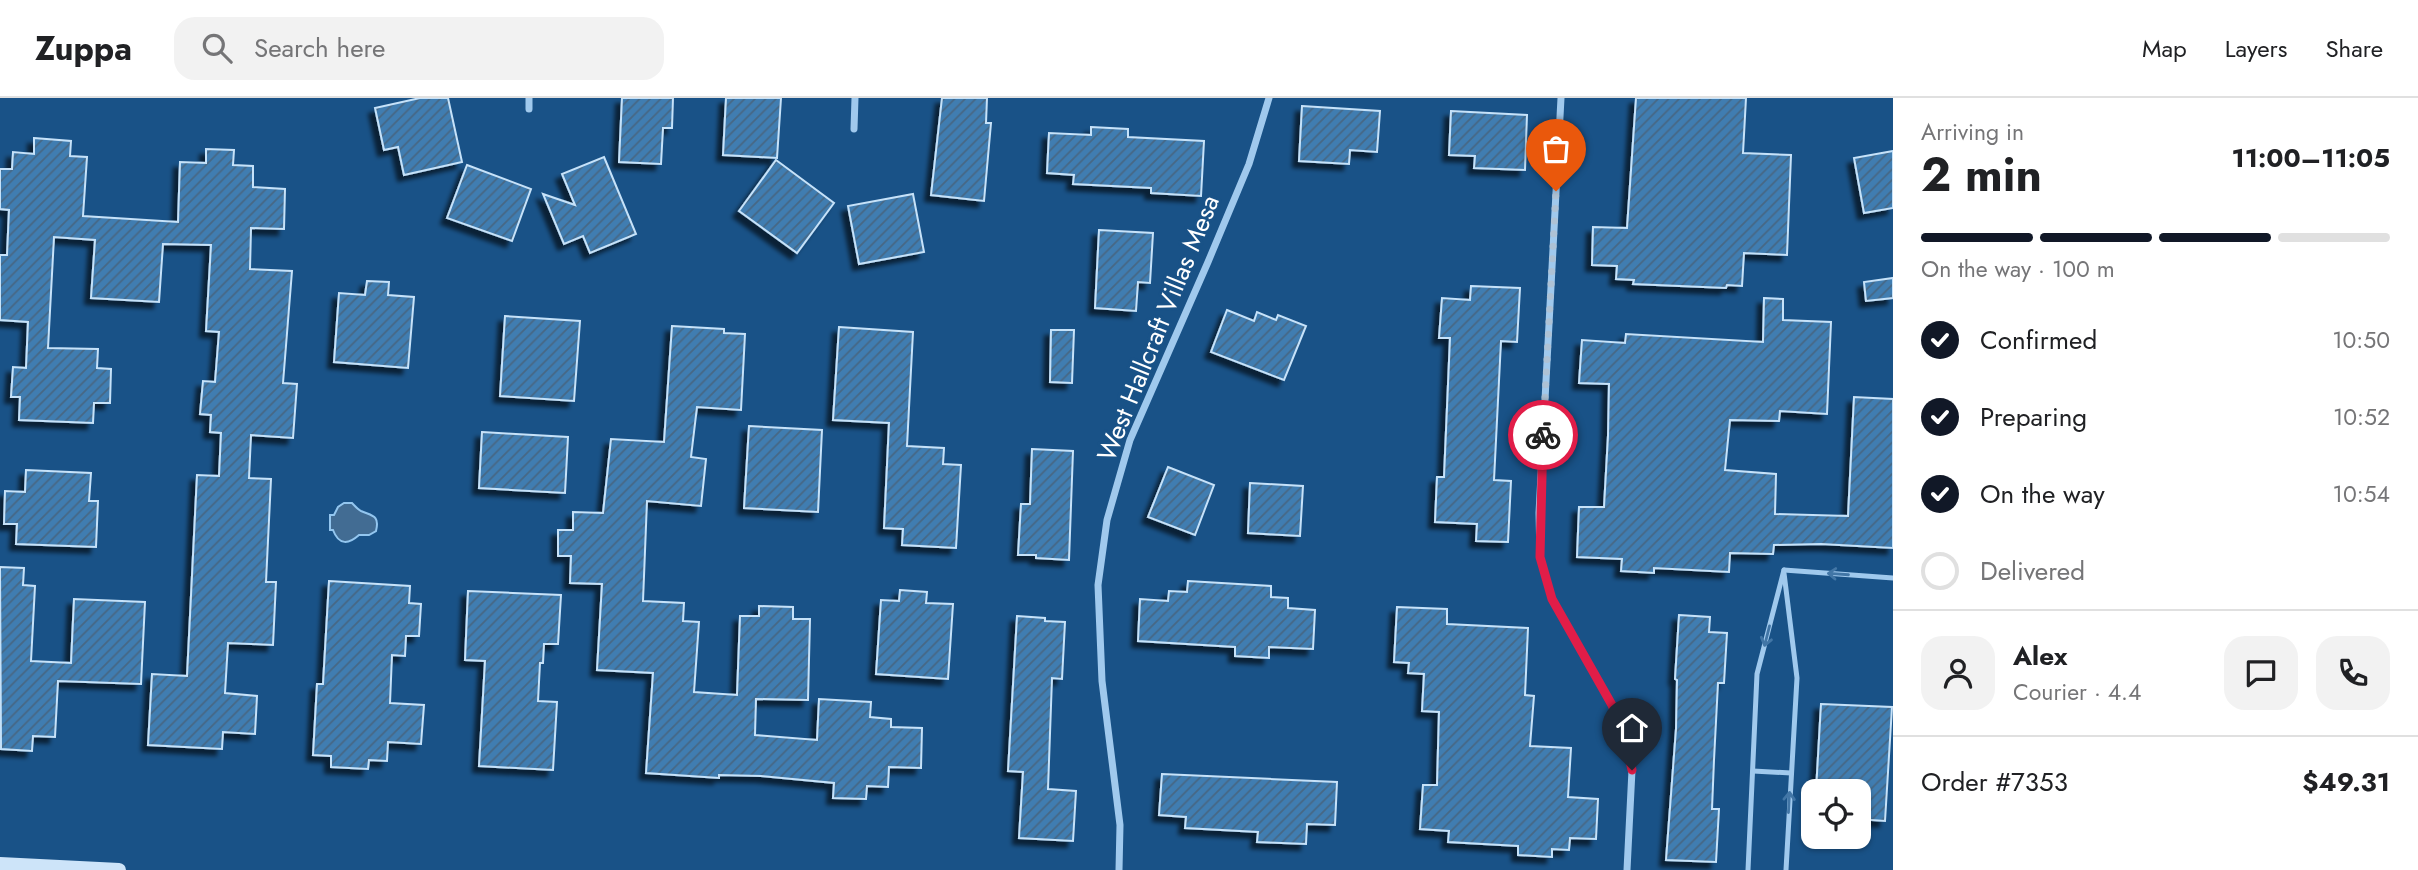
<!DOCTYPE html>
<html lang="en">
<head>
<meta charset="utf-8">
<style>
  :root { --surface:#fff; --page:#f2f2f2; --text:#202124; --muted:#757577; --line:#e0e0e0; --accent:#111827 }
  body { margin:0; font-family:Jost,sans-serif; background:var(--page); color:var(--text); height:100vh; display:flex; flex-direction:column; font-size:26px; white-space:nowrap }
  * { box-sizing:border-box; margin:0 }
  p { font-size:23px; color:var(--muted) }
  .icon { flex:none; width:38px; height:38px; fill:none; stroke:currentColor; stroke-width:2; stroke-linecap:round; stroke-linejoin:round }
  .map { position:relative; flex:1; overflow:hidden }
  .side { display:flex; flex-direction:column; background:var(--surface); width:525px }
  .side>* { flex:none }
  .buttons { position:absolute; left:1801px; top:681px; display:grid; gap:14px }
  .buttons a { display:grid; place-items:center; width:70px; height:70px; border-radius:14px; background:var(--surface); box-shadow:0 2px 5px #0004; font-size:35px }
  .pin { position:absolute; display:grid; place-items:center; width:60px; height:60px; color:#fff; margin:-72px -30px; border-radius:50% 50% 50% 0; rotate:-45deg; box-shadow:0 0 7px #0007 }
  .pin .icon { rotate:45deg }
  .courier { position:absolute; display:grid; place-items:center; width:70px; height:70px; margin:-35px; border:5px solid #e11d48; border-radius:50%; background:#fff; color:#222; box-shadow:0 2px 9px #0007 }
  .summary em { font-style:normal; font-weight:700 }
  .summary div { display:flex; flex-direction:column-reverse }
  .summary { display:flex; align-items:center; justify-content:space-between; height:119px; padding:0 28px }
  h1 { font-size:46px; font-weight:700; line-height:52px }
  .bar { display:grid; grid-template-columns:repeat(4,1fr); gap:10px 7px; align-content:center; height:84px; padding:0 28px }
  .bar i { height:9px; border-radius:5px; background:var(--line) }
  .bar .on { background:var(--accent) }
  .bar p { grid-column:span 4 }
  .line { display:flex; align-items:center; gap:18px; padding:0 28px; border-top:2px solid var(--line) }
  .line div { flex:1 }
  .round { display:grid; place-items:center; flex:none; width:74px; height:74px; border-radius:21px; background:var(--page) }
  ol { padding:0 28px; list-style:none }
  li { display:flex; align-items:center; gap:21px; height:77px }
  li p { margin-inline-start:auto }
  li .icon { padding:7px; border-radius:50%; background:var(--accent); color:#fff; stroke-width:4 }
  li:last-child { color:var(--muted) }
  li i { width:38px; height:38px; border:4px solid var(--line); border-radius:50% }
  header { display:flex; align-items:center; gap:42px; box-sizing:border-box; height:98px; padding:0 35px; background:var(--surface); border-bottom:2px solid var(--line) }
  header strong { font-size:33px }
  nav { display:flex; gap:38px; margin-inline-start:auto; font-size:24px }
  .search { width:490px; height:63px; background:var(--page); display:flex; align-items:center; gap:18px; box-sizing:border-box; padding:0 24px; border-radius:21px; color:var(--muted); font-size:26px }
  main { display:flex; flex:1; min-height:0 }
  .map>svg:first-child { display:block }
  .water { fill:#426c93; stroke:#93c6ef; stroke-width:2 }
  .building { fill:url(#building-hatch); stroke:#c6e2f9; stroke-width:2; filter:url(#shadow) }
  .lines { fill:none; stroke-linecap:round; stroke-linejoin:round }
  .lane { stroke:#a0c9ed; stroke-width:5 }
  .street { stroke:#a0c9ed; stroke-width:7 }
  .secondary { stroke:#cde4f9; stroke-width:14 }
  .oneway { stroke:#4276a6 }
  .done { stroke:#aec2d5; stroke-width:7; stroke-dasharray:0 12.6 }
  .route { stroke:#e11d48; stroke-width:9 }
  .labels { text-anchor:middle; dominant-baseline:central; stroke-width:6; stroke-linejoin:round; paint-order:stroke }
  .street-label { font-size:26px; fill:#fff; stroke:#195287 }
</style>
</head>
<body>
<header>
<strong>Zuppa</strong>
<div class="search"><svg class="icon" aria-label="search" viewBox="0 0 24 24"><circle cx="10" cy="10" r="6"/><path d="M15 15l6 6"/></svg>Search here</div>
<nav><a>Map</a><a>Layers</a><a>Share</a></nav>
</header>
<main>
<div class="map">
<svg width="1893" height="772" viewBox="0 0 1893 772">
  <defs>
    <pattern id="building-hatch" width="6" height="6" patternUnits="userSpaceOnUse" patternTransform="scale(1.75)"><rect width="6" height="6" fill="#417db1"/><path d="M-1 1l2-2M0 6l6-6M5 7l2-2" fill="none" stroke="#466784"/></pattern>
    <filter id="shadow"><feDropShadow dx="-6" dy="6" stdDeviation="2" flood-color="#0009"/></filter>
  </defs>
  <rect width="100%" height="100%" fill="#195287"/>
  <!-- water -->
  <path class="water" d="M344,405H352C355,408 357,411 361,413C372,418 380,417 376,433L369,437H359C349,446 339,448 333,432H330V417H334L338,409Z"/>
  <!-- building -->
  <g class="building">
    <polygon points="420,0 448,0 462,64 404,77 398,49 384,52 375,10"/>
    <polygon points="622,0 673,0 672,30 663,30 661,66 619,64"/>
    <polygon points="726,0 781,0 777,60 723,57"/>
    <polygon points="942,0 987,0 986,25 991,25 984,103 931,97"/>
    <polygon points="1636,0 1746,0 1743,55 1791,57 1787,157 1744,155 1742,188 1727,187 1726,190 1633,186 1634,182 1616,181 1617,168 1592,167 1593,129 1627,130"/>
    <polygon points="1302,8 1380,13 1377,54 1350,52 1349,66 1299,63"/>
    <polygon points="1451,13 1527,17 1525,72 1474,70 1475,58 1449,57"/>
    <polygon points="1091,29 1128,31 1128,39 1204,43 1201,98 1151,95 1151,90 1073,86 1074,77 1047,75 1049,35 1091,37"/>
    <polygon points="34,40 71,43 70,58 87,59 83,118 178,124 180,64 206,65 206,51 234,52 233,67 253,68 253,89 285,91 284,131 251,130 250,171 292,173 283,285 297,286 293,340 251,337 249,380 271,381 266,484 276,484 273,547 228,545 225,595 257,598 255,636 223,634 222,651 148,647 152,576 187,578 197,377 219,378 221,335 210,334 211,317 200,316 203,283 215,284 219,234 206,233 211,147 163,146 159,204 91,200 95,142 54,139 48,250 98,251 97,270 111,271 110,305 94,305 93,325 19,322 20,299 11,299 13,269 26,270 28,224 0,222 0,157 7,157 9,112 0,111 0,71 12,71 13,54 34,56"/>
    <polygon points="1893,53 1893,110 1864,115 1854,60"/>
    <polygon points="604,59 636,136 590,155 583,138 564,146 543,96 575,107 562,76"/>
    <polygon points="776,62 834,105 797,155 739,113"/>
    <polygon points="467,67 531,91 512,143 447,120"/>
    <polygon points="913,96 924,154 859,166 848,108"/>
    <polygon points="1099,132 1153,135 1150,185 1138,184 1136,213 1095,210"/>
    <polygon points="1893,180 1893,200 1866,203 1864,184"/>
    <polygon points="367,183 389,184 388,197 414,199 408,270 334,264 339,195 365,197"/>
    <polygon points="1471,188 1520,190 1517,244 1501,243 1494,382 1511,383 1508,444 1476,443 1477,426 1435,424 1437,379 1444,379 1450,240 1439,240 1442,200 1470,202"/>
    <polygon points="1764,200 1783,201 1783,222 1831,224 1827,316 1780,313 1779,323 1730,322 1725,372 1776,376 1775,416 1848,418 1854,299 1893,301 1893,450 1821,446 1774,447 1773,456 1730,455 1729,474 1654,470 1654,475 1621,473 1622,461 1577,459 1579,409 1604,409 1608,338 1609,286 1579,285 1582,242 1625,245 1626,236 1763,244"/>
    <polygon points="1227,212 1254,223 1257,214 1276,222 1278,217 1306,228 1284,282 1211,254"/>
    <polygon points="505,218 580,223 574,303 500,298"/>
    <polygon points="672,228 724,231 724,235 745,236 741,312 697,309 691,359 706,361 701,408 647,403 643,503 684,505 683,523 699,524 694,594 737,597 740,518 759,518 759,508 793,509 793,521 810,521 808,602 756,601 755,637 817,642 819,601 871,604 870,619 891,621 891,629 922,630 921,670 889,669 888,689 867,688 866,701 833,700 834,685 761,678 719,677 719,680 646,675 653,575 597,572 602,486 570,485 571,458 558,458 558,432 573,432 573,414 603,415 611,341 664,344"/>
    <polygon points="839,229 913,234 907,348 944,350 943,366 961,367 956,450 902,447 903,431 884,430 889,325 833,322"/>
    <polygon points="1051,232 1074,232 1072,285 1050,284"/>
    <polygon points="749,328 822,332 818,414 744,410"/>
    <polygon points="482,334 568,339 565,395 479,390"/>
    <polygon points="1032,351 1073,353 1069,462 1036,460 1036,457 1018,457 1021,406 1030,406"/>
    <polygon points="1168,369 1214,387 1195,437 1148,419"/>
    <polygon points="26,372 91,375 89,403 98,403 96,449 16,446 17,426 4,426 5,393 25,394"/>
    <polygon points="1250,385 1303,388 1300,438 1248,435"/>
    <polygon points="0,469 24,470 23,487 35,488 31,563 71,565 74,501 145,504 141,586 58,583 55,639 33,638 32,653 1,651"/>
    <polygon points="329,483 410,488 409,505 421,506 419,538 406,538 405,558 392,557 390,605 424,607 421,646 388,644 387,663 369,662 368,671 331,669 331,658 313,657 317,586 323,586"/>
    <polygon points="1188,483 1271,488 1271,499 1288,500 1288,510 1315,512 1313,551 1269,549 1269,560 1235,558 1235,549 1138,543 1140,501 1168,503 1169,493 1187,494"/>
    <polygon points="900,492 927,494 926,505 953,506 948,581 876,576 881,502 899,503"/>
    <polygon points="468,493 561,497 558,546 544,546 543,565 540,565 538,603 557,604 553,672 479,668 485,563 465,562"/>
    <polygon points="1397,509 1447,511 1447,526 1528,530 1525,597 1534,598 1530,648 1571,650 1568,699 1598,701 1596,741 1570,740 1569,752 1552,751 1552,759 1518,757 1518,748 1448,744 1449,733 1420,731 1423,687 1437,687 1439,614 1422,613 1424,576 1408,575 1409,565 1394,564"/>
    <polygon points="1679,517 1710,519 1709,534 1727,535 1724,585 1718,585 1714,662 1712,711 1719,711 1716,764 1666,762 1676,631 1677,582 1675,581"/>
    <polygon points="1017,518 1045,520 1045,523 1065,524 1062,581 1052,580 1048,691 1076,693 1073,743 1019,740 1023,674 1008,673"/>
    <polygon points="1821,606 1892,609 1885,723 1858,721 1858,693 1816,693"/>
    <polygon points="1162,676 1337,684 1335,727 1307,726 1306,746 1257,744 1258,734 1185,730 1186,719 1159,717"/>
  </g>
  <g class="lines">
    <!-- lane -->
    <g class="lane">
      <polyline points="1784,472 1893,480"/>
      <polyline points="1784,475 1797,580 1786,772"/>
      <polyline points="1753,673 1791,675"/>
      <polyline points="1748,772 1757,576 1784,472"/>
    </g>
    <!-- street -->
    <g class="street">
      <polyline points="1561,0 1539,415 1540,459 1552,501 1612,607 1625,641 1632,672 1627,772"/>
      <polyline points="529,11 529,0"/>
      <polyline points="854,31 855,0"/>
      <polyline points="1119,772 1120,727 1102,583 1098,487 1107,422 1130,342 1208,164 1249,66 1269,0"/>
    </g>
    <!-- secondary -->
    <polyline class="secondary" points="0,766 119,772"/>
  </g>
  <!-- one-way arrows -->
  <defs><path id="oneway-shaft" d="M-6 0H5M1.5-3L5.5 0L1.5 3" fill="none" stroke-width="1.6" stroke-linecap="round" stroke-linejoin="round" transform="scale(1.75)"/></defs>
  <g class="oneway">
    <use href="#oneway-shaft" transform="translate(1838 476) rotate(-176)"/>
    <use href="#oneway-shaft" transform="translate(1767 538) rotate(104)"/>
    <use href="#oneway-shaft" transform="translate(1789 704) rotate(-87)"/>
  </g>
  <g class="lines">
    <!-- done -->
    <polyline class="done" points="1543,337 1556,93"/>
    <!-- route -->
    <polyline class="route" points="1543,337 1540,459 1552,501 1612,607 1625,641 1632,672"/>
  </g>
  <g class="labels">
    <!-- street labels -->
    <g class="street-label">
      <text transform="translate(1158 230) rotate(-68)">West Hallcraft Villas Mesa</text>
    </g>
  </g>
</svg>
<div class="buttons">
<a><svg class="icon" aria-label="locate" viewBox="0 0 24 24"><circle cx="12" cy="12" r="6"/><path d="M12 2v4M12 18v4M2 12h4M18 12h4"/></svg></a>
</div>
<div class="pin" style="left:1556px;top:93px;background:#ea580c"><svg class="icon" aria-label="bag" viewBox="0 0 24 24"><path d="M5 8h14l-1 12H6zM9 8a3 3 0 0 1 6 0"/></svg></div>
<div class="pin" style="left:1632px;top:672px;background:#1f2937"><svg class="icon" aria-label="home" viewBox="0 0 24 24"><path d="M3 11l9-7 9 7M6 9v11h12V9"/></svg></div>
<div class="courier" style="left:1543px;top:337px"><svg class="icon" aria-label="bike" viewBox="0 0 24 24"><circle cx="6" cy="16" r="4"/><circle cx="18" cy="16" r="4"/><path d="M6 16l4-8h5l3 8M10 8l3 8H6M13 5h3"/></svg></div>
</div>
<section class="side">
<div class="summary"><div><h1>2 min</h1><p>Arriving in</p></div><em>11:00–11:05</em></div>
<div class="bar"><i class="on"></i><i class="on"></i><i class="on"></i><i></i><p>On the way · 100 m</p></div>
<ol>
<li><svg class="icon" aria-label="check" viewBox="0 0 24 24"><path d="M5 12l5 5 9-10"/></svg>Confirmed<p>10:50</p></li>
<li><svg class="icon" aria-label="check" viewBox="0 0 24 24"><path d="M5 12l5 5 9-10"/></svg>Preparing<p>10:52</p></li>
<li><svg class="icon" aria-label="check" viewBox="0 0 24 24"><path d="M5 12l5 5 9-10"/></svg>On the way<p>10:54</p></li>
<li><i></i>Delivered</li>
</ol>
<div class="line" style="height:126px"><a class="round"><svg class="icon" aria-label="person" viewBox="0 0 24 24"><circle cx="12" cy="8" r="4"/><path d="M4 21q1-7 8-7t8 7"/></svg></a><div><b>Alex</b><p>Courier · 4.4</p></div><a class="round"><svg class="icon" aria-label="chat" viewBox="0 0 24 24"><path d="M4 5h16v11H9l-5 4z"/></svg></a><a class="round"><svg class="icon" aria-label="phone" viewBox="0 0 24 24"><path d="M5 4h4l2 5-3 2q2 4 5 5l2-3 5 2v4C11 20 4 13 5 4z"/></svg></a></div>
<div class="line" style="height:91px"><div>Order #7353</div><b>$49.31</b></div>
</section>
</main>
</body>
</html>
